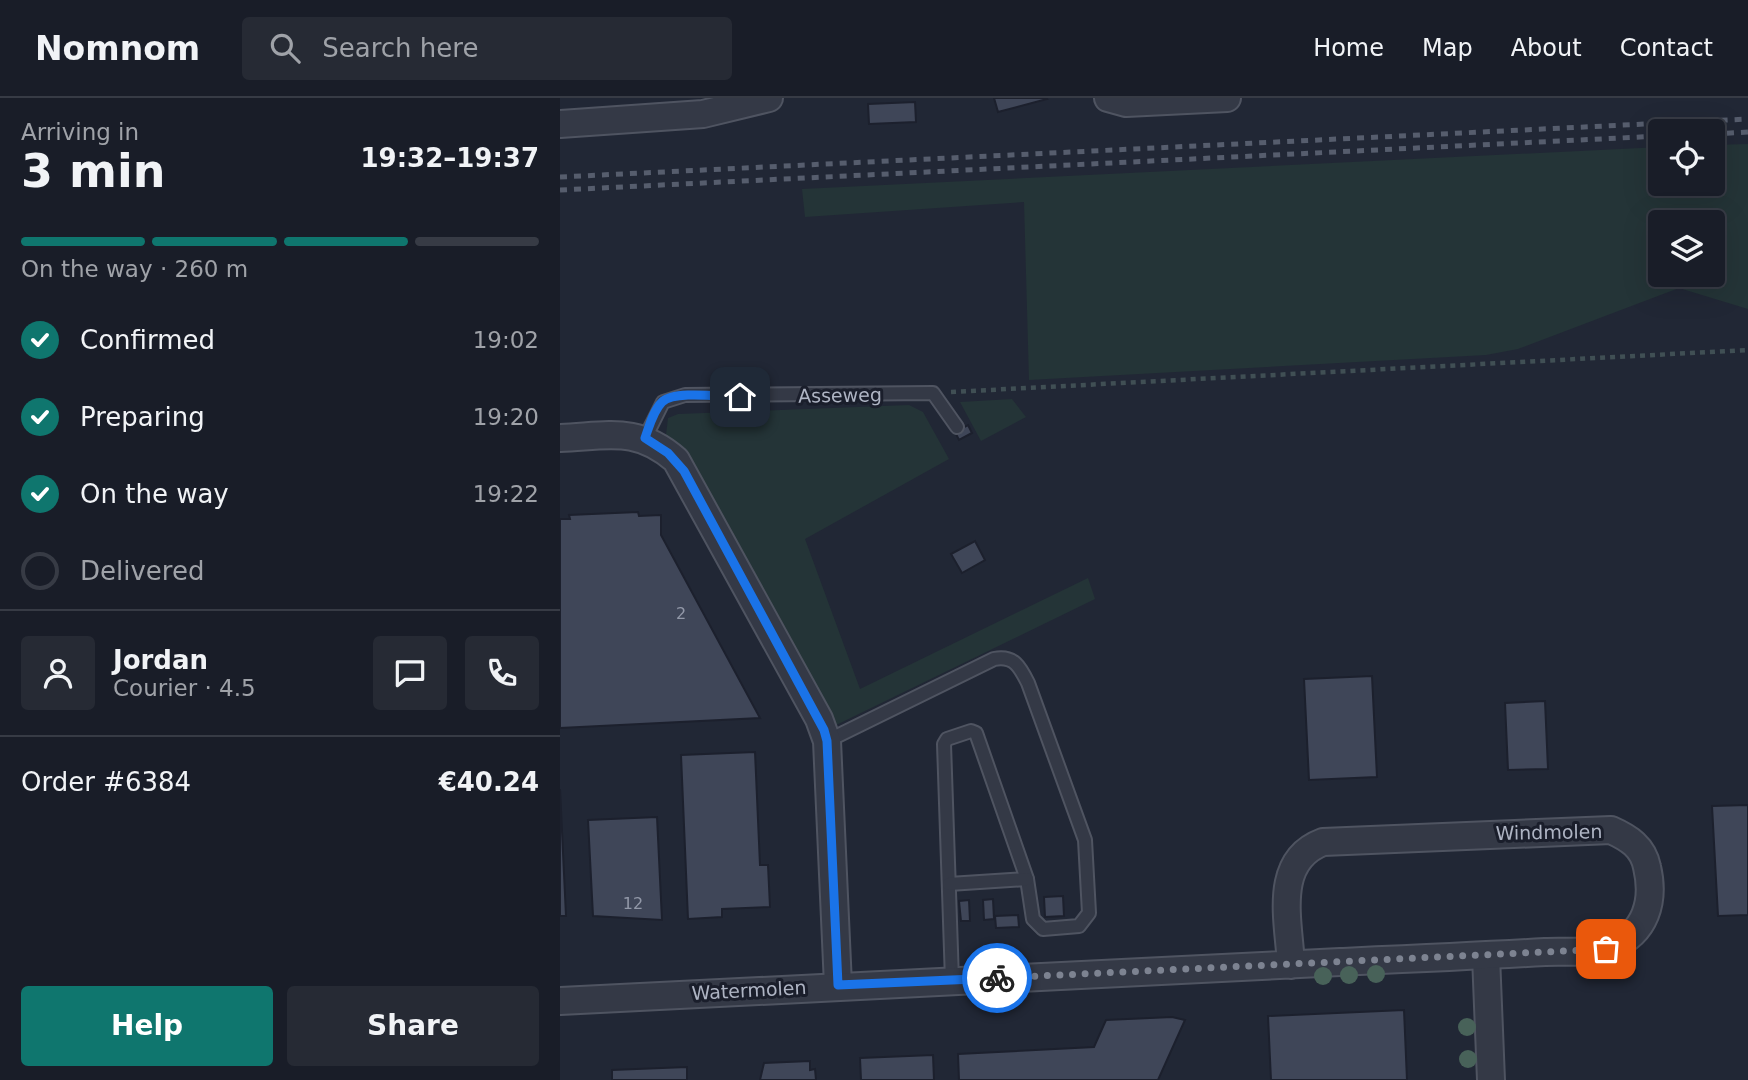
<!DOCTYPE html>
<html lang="en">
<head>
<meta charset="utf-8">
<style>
  :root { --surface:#191d28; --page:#262a34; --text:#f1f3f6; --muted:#9fa2a8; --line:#373b45; --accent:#0f766e }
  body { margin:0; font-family:"DejaVu Sans",sans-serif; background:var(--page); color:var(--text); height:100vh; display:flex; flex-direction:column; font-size:26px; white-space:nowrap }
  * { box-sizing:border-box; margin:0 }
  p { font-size:23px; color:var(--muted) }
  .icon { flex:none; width:38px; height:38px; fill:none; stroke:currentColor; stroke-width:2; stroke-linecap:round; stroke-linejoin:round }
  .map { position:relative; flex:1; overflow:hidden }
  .side { display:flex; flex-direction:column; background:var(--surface); width:560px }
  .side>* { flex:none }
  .fabs { position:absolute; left:1088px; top:21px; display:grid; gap:14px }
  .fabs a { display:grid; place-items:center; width:77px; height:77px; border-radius:7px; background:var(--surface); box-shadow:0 7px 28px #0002,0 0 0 2px var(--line); font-size:35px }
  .pin { position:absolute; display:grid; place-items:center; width:60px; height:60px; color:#fff; margin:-30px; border-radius:14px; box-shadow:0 4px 10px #0006 }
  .courier { position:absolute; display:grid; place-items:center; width:70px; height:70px; margin:-35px; border:5px solid #1a73e8; border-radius:50%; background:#fff; color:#222; box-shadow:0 2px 9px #0007 }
  .headline em { font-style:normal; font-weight:700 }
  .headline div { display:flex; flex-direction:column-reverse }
  .headline { display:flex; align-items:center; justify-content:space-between; height:119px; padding:0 21px }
  h1 { font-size:46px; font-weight:700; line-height:52px }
  .bar { display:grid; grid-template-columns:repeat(4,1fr); gap:10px 7px; align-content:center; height:84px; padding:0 21px }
  .bar i { height:9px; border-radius:5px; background:var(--line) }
  .bar .active { background:var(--accent) }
  .bar p { grid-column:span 4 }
  .line { display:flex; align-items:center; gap:18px; padding:0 21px; border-top:2px solid var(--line) }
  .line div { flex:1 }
  .round { display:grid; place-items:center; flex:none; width:74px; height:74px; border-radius:7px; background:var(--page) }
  ol { padding:0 21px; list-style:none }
  li { display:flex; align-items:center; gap:21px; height:77px }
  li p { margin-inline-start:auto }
  li .icon { padding:7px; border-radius:50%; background:var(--accent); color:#fff; stroke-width:4 }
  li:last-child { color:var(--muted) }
  li i { width:38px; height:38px; border:4px solid var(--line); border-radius:50% }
  .action { display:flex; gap:14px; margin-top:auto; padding:14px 21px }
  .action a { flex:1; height:80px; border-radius:7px; background:var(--accent); color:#fff; font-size:28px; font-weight:700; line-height:80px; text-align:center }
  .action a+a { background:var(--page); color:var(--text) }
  header { display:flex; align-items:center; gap:42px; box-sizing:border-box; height:98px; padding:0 35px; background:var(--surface); border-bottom:2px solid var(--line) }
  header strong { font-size:33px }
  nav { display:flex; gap:38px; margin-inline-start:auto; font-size:24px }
  .search { width:490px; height:63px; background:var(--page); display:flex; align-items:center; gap:18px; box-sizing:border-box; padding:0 24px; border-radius:7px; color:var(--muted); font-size:26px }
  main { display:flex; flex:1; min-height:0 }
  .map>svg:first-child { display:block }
  .green { fill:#243437; fill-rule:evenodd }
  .building { fill:#3f4658; stroke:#1c202d; stroke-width:2 }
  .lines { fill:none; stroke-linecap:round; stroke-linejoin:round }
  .lane-casing { stroke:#4f5461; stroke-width:16 }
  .street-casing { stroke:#4f5461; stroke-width:30 }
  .path { stroke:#404f54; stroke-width:4.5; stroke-dasharray:5 5; stroke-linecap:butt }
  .lane { stroke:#343946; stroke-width:12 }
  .street { stroke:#343946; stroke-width:26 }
  .rail { stroke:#565d6d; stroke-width:5; stroke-dasharray:7 7; stroke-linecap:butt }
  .tree { fill:#486259 }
  .done { stroke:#7d8391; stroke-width:7; stroke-dasharray:0 12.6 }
  .route { stroke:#1a73e8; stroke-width:9 }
  .labels { text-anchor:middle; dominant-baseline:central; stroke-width:6; stroke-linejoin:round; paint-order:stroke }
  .number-label { font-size:16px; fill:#9298a8 }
  .street-label { font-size:19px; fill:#aeb4c3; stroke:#1a1e2b }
</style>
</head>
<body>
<header>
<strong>Nomnom</strong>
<div class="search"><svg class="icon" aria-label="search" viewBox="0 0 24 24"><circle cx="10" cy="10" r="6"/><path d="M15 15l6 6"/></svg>Search here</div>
<nav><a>Home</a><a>Map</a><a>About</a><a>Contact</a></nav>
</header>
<main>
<section class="side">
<div class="headline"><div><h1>3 min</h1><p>Arriving in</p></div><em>19:32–19:37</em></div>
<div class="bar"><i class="active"></i><i class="active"></i><i class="active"></i><i></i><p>On the way · 260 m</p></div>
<ol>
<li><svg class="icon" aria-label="check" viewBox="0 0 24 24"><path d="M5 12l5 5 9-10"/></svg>Confirmed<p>19:02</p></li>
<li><svg class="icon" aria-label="check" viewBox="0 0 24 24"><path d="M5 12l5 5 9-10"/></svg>Preparing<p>19:20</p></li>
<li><svg class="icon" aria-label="check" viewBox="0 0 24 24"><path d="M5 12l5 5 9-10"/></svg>On the way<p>19:22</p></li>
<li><i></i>Delivered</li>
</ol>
<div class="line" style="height:126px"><a class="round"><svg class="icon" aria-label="person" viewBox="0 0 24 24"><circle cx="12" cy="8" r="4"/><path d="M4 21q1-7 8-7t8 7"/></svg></a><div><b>Jordan</b><p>Courier · 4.5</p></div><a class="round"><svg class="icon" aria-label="chat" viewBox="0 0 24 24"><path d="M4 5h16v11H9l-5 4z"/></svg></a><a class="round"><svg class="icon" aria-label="phone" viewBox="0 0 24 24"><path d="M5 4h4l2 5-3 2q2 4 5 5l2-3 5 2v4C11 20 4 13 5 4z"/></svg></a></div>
<div class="line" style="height:91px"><div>Order #6384</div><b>€40.24</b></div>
<div class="action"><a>Help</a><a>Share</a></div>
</section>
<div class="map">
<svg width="1188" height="982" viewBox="0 0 1188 982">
  <rect width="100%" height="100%" fill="#212735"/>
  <!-- green -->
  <g class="green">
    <path d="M1188,46V211L1119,190L958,251L926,257L469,282L464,104L245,119L242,91L1101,49V86H1153V47ZM1101,124H1153V177H1101Z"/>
    <polygon points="452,301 466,319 421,343 400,304"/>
    <polygon points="349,307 363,314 389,361 245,441 300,591 528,480 535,501 272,629 131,360 106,337 108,320 118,316"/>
  </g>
  <!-- building -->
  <g class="building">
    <polygon points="434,0 486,0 487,1 438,14"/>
    <polygon points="355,4 356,24 309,26 308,6"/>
    <polygon points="408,327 412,335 399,342 395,334"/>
    <polygon points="78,414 79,418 101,417 101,437 200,620 0,630 0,421 10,421 9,417"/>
    <polygon points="415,443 425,462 402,475 391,456"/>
    <polygon points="812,578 817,679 749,682 744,581"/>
    <polygon points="985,603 988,671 948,672 945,605"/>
    <polygon points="195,654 200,767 208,767 210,809 162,811 162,819 128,821 121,657"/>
    <polygon points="0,691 6,818 0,818"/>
    <polygon points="1188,707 1188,817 1158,818 1152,708"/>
    <polygon points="97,719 102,822 33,818 28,722"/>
    <polygon points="503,798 504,818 485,819 484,799"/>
    <polygon points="433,801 434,821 424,822 423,802"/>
    <polygon points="409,802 410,823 401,823 399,803"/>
    <polygon points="458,817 459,829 436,830 435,818"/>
    <polygon points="844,912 847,982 711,982 708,918"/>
    <polygon points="612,919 625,922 598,982 399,982 398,956 534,949 546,922"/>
    <polygon points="373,957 374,982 301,982 300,960"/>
    <polygon points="250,963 250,972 255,971 256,982 200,982 204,965"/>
    <polygon points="127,969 127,982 52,982 52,972"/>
  </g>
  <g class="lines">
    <defs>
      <g id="lane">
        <polyline points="85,340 103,304 125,297 373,295 397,329"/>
        <path d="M267,643L434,561C454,557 460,569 468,585L525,742L529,815L519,828L483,831L473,821L467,781L416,635L411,633L387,641L384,646L392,882"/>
        <polyline points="389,786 467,781"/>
      </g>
      <g id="street">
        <polyline points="548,0 566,5 667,0"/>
        <polyline points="0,26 143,16 209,0"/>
        <path d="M0,340C49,338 77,328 116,362L259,621L267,643L278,887"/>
        <polyline points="926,858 931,982"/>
        <path d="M0,903C260,888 520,876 780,864C848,861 917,858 985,854C1005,853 1033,856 1051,849C1086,835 1095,803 1087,769C1083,749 1069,740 1051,732L763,744C712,763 729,824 731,867"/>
      </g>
    </defs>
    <!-- lane casing -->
    <use href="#lane" class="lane-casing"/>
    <!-- street casing -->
    <use href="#street" class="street-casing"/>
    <!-- path -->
    <polyline class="path" points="391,294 1188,252"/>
    <!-- lane -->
    <use href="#lane" class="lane"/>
    <!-- street -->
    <use href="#street" class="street"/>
    <!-- rail -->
    <g class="rail">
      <polyline points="1153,36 1188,34"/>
      <polyline points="0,79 1188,21"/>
      <polyline points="0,92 1101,38"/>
    </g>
  </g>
  <!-- trees -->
  <g class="tree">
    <circle cx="816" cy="876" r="9"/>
    <circle cx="789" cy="877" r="9"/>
    <circle cx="763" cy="878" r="9"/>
    <circle cx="907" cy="929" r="9"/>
    <circle cx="908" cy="961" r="9"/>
  </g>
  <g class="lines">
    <!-- done -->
    <polyline class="done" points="437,880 1046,851"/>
    <!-- route -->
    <path class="route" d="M180,299C162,299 114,292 102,304C93,313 89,329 85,340L108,355L124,373L264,632L267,643L278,887L437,880"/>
  </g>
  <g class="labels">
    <!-- number labels -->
    <g class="number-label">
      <text x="121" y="515">2</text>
      <text x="73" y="805">12</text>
    </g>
    <!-- street labels -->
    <g class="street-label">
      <text transform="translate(280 297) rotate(-1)">Asseweg</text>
      <text transform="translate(989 734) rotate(-1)">Windmolen</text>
      <text transform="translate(189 892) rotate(-3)">Watermolen</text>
    </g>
  </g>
</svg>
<div class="fabs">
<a><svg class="icon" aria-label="locate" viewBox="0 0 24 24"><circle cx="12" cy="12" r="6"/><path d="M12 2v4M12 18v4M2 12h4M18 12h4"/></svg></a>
<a><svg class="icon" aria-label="layers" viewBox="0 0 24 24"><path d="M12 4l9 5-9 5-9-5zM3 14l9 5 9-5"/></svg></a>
</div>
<div class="pin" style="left:1046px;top:851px;background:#ea580c"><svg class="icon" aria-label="bag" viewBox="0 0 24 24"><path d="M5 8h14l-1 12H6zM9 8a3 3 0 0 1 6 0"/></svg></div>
<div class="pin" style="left:180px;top:299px;background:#1f2937"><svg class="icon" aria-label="home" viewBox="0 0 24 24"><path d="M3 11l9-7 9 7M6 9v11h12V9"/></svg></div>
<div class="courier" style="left:437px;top:880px"><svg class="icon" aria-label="bike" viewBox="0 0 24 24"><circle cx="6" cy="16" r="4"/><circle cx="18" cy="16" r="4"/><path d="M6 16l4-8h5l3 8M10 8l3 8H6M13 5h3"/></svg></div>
</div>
</main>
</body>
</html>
